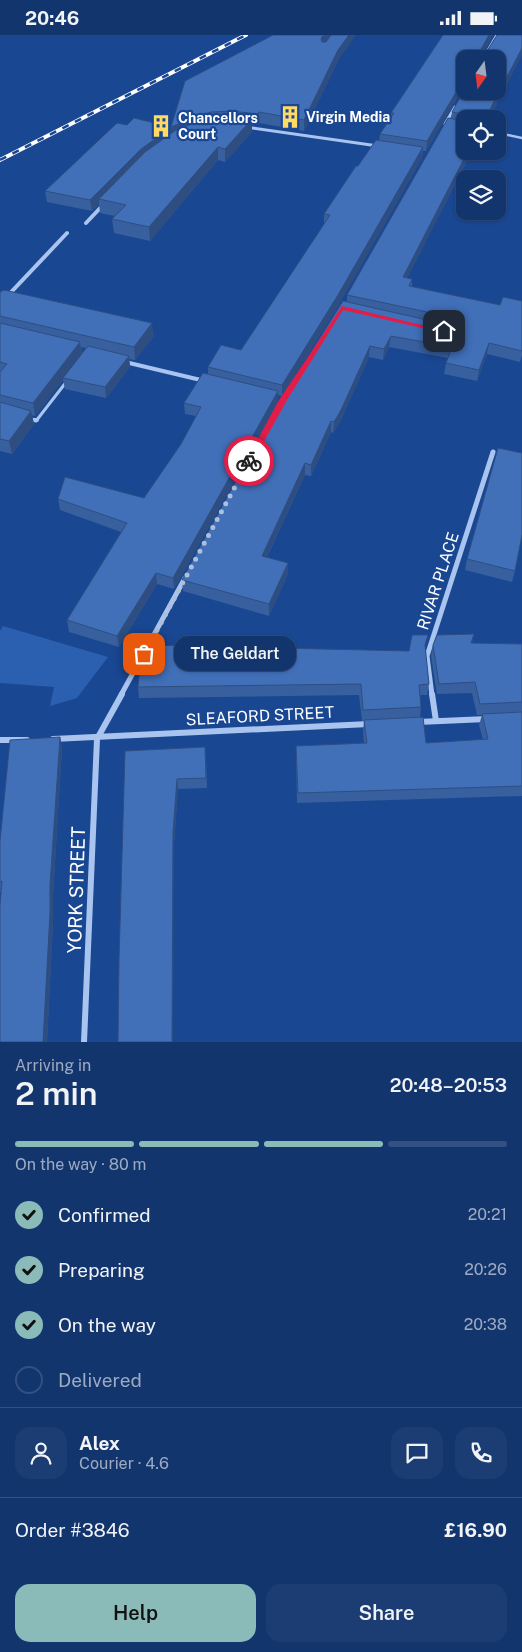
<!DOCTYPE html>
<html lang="en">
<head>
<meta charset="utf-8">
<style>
  :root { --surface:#13356e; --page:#1c3d73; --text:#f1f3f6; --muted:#9dabc2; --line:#325081; --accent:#8bbbb9 }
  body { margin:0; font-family:"Public Sans",sans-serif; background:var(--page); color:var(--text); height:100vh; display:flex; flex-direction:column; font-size:19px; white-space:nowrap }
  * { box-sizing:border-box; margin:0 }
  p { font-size:16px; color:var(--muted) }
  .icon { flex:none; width:28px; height:28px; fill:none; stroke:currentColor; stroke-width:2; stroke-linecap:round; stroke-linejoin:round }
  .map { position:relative; height:1007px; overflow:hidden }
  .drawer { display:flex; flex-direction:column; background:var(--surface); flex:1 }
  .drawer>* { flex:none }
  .needle { width:32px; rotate:194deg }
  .controls { position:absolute; left:456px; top:15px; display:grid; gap:10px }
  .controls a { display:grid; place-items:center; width:50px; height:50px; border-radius:10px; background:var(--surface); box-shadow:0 1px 4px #0004,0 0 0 1px var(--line); font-size:25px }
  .pin { position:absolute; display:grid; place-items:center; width:42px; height:42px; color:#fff; margin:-21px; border-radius:10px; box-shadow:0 2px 8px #0006 }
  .courier { position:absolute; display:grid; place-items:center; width:50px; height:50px; margin:-25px; border:4px solid #e11d48; border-radius:50%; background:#fff; color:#222; box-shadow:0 1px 6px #0007 }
  .bubble { position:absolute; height:35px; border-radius:15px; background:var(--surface); box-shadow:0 1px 4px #0004,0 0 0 1px var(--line); font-size:16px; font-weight:600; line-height:35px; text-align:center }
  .headline em { font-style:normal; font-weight:600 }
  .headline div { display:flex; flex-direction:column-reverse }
  .headline { display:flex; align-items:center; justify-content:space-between; height:85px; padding:0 15px }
  h1 { font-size:32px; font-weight:600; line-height:38px }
  .bar { display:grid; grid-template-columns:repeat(4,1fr); gap:8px 5px; align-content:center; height:60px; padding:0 15px }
  .bar i { height:6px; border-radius:4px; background:var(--line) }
  .bar .on { background:var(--accent) }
  .bar p { grid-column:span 4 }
  .line { display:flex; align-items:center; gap:12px; padding:0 15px; border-top:1px solid var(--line) }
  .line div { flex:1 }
  .round { display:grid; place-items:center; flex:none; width:52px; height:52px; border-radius:15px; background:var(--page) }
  ol { padding:0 15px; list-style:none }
  li { display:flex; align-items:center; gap:15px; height:55px }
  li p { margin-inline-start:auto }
  li .icon { padding:5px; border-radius:50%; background:var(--accent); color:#111; stroke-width:4 }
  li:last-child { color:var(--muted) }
  li i { width:28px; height:28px; border:2px solid var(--line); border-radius:50% }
  .button { display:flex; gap:10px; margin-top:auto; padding:10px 15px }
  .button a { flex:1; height:58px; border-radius:15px; background:var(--accent); color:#111; font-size:20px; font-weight:600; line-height:58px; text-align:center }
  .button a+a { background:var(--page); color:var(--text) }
  .status { display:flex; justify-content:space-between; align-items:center; height:35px; padding:0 25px; background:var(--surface); direction:ltr }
  .status svg { height:14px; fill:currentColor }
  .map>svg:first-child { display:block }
  .green { fill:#2b60b0 }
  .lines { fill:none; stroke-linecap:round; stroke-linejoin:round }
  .lane-far2 { stroke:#a8c4ef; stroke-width:2.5 }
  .lane-far1 { stroke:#a8c4ef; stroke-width:3 }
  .lane { stroke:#a8c4ef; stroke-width:4 }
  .street-far3 { stroke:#a8c4ef; stroke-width:3 }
  .street-far2 { stroke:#a8c4ef; stroke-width:4 }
  .street-far1 { stroke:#a8c4ef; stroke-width:5 }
  .street { stroke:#a8c4ef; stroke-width:6 }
  .rail-casing { stroke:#fff; stroke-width:4 }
  .rail { stroke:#194792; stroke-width:2.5; stroke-dasharray:7; stroke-linecap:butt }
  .wall { fill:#38609f; fill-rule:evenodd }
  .shaded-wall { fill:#2e4e82 }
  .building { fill:#4170b9; stroke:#2e4e82 }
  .route { fill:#e11d48 }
  .done { stroke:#aebfd9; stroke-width:5; stroke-dasharray:0 9 }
  .labels { text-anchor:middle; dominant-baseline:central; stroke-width:4.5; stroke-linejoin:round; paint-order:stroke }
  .far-poi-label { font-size:14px; font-weight:bold; fill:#fff; stroke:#194792; text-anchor:start }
  .street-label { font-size:16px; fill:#fff; stroke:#194792 }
  .near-street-label { font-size:19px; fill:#fff; stroke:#194792 }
</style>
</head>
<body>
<div class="status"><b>20:46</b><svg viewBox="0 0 49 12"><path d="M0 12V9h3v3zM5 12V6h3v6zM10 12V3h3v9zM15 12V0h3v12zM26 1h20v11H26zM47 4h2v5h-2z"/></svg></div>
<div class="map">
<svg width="522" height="1007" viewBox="0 0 522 1007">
  <rect width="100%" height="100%" fill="#194792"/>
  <!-- green -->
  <polygon class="green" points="3,591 108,622 77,663 50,671 54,652 0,648 0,596"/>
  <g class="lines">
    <!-- lane-far2 -->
    <polyline class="lane-far2" points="498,98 522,103"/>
    <!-- lane-far1 -->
    <polyline class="lane-far1" points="29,384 36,386 67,346"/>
    <!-- lane -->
    <polyline class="lane" points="33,385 37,385"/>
    <!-- street-far3 -->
    <g class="street-far3">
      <polyline points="483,24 497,0"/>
      <polyline points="445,89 455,72"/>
      <polyline points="245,92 378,111"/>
    </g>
    <!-- street-far2 -->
    <g class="street-far2">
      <polyline points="86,188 103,170"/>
      <polyline points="0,269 67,198"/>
      <polyline points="125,327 205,346"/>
    </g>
    <!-- street-far1 -->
    <g class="street-far1">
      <polyline points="121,660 185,543"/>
      <polyline points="432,660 427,621 493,417"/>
    </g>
    <!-- street -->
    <g class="street">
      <polyline points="432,659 436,686"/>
      <polyline points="418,687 487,684"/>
      <polyline points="53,704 369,689"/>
      <polyline points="0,705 27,705"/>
      <polyline points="84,1007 97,704 122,659"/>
    </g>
    <defs>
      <polyline id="rail" points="0,125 246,0"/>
    </defs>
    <!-- rail casing -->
    <use href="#rail" class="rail-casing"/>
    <!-- rail -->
    <use href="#rail" class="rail"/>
  </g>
  <!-- wall -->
  <g class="wall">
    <polygon points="443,0 493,0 483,18 487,16 497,0 522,0 522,19 489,84 465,84 465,116 472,116 407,243 412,244 412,252 500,270 503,262 522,266 522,320 520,327 487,319 477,346 444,339 446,328 448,323 389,312 383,325 369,322 340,387 333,398 331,397 311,441 305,440 267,522 288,528 288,539 269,581 183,556 182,545 276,373 343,266 347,267 347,260 448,83 451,83 452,77 465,54 465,56 498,56 498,24 465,24 465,51 464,51 426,116 423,116 422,123 338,271 282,361 278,360 278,368 174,554 157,549 119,612 69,597 67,585 121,497 60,475 58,464 65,442 144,463 181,409 196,381 185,379 184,368 203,338 208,340 208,332 221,310 241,315 324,190 324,179 356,131 358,131 376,105 379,106 380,99 391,83 391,78"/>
    <polygon points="338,26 304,96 259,88 257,90 252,90 252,97 225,127 218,125 150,206 114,198 112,184 115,181 100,178 99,169 92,176 47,167 45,156 127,90 171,92"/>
    <path d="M0,257L154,301L135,325L129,324L130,332L106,363L65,354L63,345L35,381L32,380L34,389L12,419L0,416ZM81,312L86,313L82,318Z"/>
    <polygon points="467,524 515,536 512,547 465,535"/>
    <polygon points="474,599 472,608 522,609 522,761 297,768 296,722 296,711 364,708 363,696 364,686 362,686 359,660 139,663 138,652 409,616 425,613 429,649 427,660 420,660 421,672 420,682 426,708 483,705 479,690 482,680 477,680 472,658 437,659 431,621 433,610"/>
    <polygon points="60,702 62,713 53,860 53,888 47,1007 0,1007 1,857 0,857 0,806"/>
    <polygon points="125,716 206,723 207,753 178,754 174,808"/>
  </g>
  <!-- shaded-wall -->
  <g class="shaded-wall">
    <polygon points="324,0 333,0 321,13 321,3"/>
    <polygon points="349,0 356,0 338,26 304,96 304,85 338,15"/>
    <polygon points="489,0 493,0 480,24 481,14"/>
    <polygon points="522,13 522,19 489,84 485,84"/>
    <polygon points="465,42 464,51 426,116 427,106"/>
    <polygon points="211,77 211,88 99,164 99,169 92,176 90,165 141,114 173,91"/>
    <polygon points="259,77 259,88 257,90 257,79"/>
    <polygon points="252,84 252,97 225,127 225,114"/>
    <polygon points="218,112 218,125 150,206 149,192"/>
    <polygon points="423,112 422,123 338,271 282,361 282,350"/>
    <polygon points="468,116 472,116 402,253 403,242"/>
    <polygon points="152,288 154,301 135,325 134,312"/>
    <polygon points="391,301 389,312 383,325 384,314"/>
    <polygon points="80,307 82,320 63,343 63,345 35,381 33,368"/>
    <polygon points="489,308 487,319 477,346 479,335"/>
    <polygon points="370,311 369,322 340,387 333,398 334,387"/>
    <polygon points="129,321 130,332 106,363 105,352"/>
    <polygon points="278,356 278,368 174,554 173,543"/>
    <polygon points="31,376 34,389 12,419 9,406"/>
    <polygon points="331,386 331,397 311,441 311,430"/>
    <polygon points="305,428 305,440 262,532 262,521"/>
    <polygon points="288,528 288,539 269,581 269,569"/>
    <polygon points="156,538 157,549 119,612 117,601"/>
    <polygon points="60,702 62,713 53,860 53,888 47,1007 43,1007 50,850"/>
    <polygon points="177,744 178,754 174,808 173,1007 172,1007 173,797"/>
  </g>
  <!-- building -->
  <g class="building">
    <polygon points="273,0 324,0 321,3 322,7 326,7 331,0 349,0 338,15 304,85 259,77 257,79 232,76 211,77 173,91 141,114 90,165 45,156 117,88 127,90 134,83 171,92 185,46"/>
    <polygon points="443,0 489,0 481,14 483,18 487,16 497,0 522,0 522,13 485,84 469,84 467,80 452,77 465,54 465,56 498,56 498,24 465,24 465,42 427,106 380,99 394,78 391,78"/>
    <polygon points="232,81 252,84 225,114 218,112 149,192 112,184 126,170 99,164 145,117 176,95 212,82"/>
    <polygon points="448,83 465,86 465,116 468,116 403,242 412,244 409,251 500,270 503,262 522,266 522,316 489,308 479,335 446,328 452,312 391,301 384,314 370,311 341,375 334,387 331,386 311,430 305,428 262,521 288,528 269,569 182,545 276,373 343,266 445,289 449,286 446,281 347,260"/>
    <polygon points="376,105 423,112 338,260 282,350 208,332 221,310 241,315 330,180 324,179 356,131 358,131"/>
    <polygon points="4,255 152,288 134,312 0,281 0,257"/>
    <polygon points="0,288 80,307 33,368 0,360 0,337 7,329 0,327"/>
    <polygon points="88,311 129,321 105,352 63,343"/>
    <polygon points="203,338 278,356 173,543 156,538 117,601 67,585 127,488 58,464 65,442 144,463 181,409 201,372 184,368"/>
    <polygon points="0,367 31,376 9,406 0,404"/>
    <polygon points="498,413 522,418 522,500 515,536 467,524"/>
    <polygon points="474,599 471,608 522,609 522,667 480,669 475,647 439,649 433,610 437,600"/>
    <polygon points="412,600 428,600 425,610 429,649 419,650 421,672 363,675 361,649 138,652 141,619 146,610 409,616"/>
    <polygon points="522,677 522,751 298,758 296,711 367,708 364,685 423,682 426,708 488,704 482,679"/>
    <polygon points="60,702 50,850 50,878 43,1007 0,1007 0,870 2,846 0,847 0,806 10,705"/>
    <polygon points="205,712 206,743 177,744 173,797 172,1007 118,1007 119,925 125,716"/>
  </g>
  <!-- route -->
  <polygon class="route" points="342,271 447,296 444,298 343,275 287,365 252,428 247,428 246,426 279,365"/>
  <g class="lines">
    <!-- done -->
    <polyline class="done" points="144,619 249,426"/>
  </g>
  <!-- icons -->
  <defs>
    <symbol id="building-bare" viewBox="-9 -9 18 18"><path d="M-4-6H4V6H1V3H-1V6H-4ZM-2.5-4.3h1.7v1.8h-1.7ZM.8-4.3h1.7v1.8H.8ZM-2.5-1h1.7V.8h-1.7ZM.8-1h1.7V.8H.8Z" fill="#ffdb66" stroke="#194792" stroke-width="2.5" paint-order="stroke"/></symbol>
  </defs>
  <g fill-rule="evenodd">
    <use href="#building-bare" x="274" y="66" width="32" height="32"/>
    <use href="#building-bare" x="145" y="75" width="32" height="32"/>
  </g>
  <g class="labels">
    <!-- far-poi labels -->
    <g class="far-poi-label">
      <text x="306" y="82">Virgin Media</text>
      <text x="178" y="83">Chancellors<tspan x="178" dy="16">Court</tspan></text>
    </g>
    <!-- street labels -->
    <g class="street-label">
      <text transform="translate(438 546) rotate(-72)">RIVAR PLACE</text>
      <text transform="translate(260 681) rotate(-3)">SLEAFORD STREET</text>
    </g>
    <!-- near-street labels -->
    <g class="near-street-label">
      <text transform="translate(76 855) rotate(-88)">YORK STREET</text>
    </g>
  </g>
</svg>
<div class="controls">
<a><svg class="needle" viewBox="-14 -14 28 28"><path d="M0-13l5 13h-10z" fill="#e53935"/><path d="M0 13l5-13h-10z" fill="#9dabc2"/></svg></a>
<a><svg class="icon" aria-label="locate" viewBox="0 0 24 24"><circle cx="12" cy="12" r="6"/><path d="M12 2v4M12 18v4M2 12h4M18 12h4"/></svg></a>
<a><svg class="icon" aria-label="layers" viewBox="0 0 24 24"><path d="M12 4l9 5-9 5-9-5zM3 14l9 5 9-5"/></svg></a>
</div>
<div class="pin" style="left:144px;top:619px;background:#ea580c"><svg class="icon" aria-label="bag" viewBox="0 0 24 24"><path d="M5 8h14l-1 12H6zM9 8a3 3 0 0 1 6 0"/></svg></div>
<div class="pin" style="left:444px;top:296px;background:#1f2937"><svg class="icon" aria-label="home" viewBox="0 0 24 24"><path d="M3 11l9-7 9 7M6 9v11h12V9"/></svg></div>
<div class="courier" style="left:249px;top:426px"><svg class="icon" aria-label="bike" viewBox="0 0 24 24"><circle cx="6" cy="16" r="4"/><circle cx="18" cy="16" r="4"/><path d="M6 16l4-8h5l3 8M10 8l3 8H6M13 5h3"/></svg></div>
<div class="bubble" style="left:174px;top:601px;width:122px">The Geldart</div>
</div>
<section class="drawer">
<div class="headline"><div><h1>2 min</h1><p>Arriving in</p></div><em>20:48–20:53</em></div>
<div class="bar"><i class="on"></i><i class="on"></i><i class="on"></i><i></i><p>On the way · 80 m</p></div>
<ol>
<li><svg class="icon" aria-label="check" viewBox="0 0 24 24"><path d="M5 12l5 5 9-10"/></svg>Confirmed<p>20:21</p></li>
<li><svg class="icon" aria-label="check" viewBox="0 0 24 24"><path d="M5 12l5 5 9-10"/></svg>Preparing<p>20:26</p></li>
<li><svg class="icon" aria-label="check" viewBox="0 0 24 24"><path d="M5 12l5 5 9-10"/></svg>On the way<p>20:38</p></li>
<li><i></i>Delivered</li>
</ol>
<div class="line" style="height:90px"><a class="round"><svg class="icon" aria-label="person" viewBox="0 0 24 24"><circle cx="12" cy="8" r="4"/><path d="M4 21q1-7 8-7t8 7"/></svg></a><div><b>Alex</b><p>Courier · 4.6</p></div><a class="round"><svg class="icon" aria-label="chat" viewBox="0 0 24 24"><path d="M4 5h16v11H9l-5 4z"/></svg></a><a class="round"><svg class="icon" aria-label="phone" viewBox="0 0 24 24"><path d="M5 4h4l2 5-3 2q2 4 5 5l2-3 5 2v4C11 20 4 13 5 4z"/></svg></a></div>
<div class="line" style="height:65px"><div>Order #3846</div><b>£16.90</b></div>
<div class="button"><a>Help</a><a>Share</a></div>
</section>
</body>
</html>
